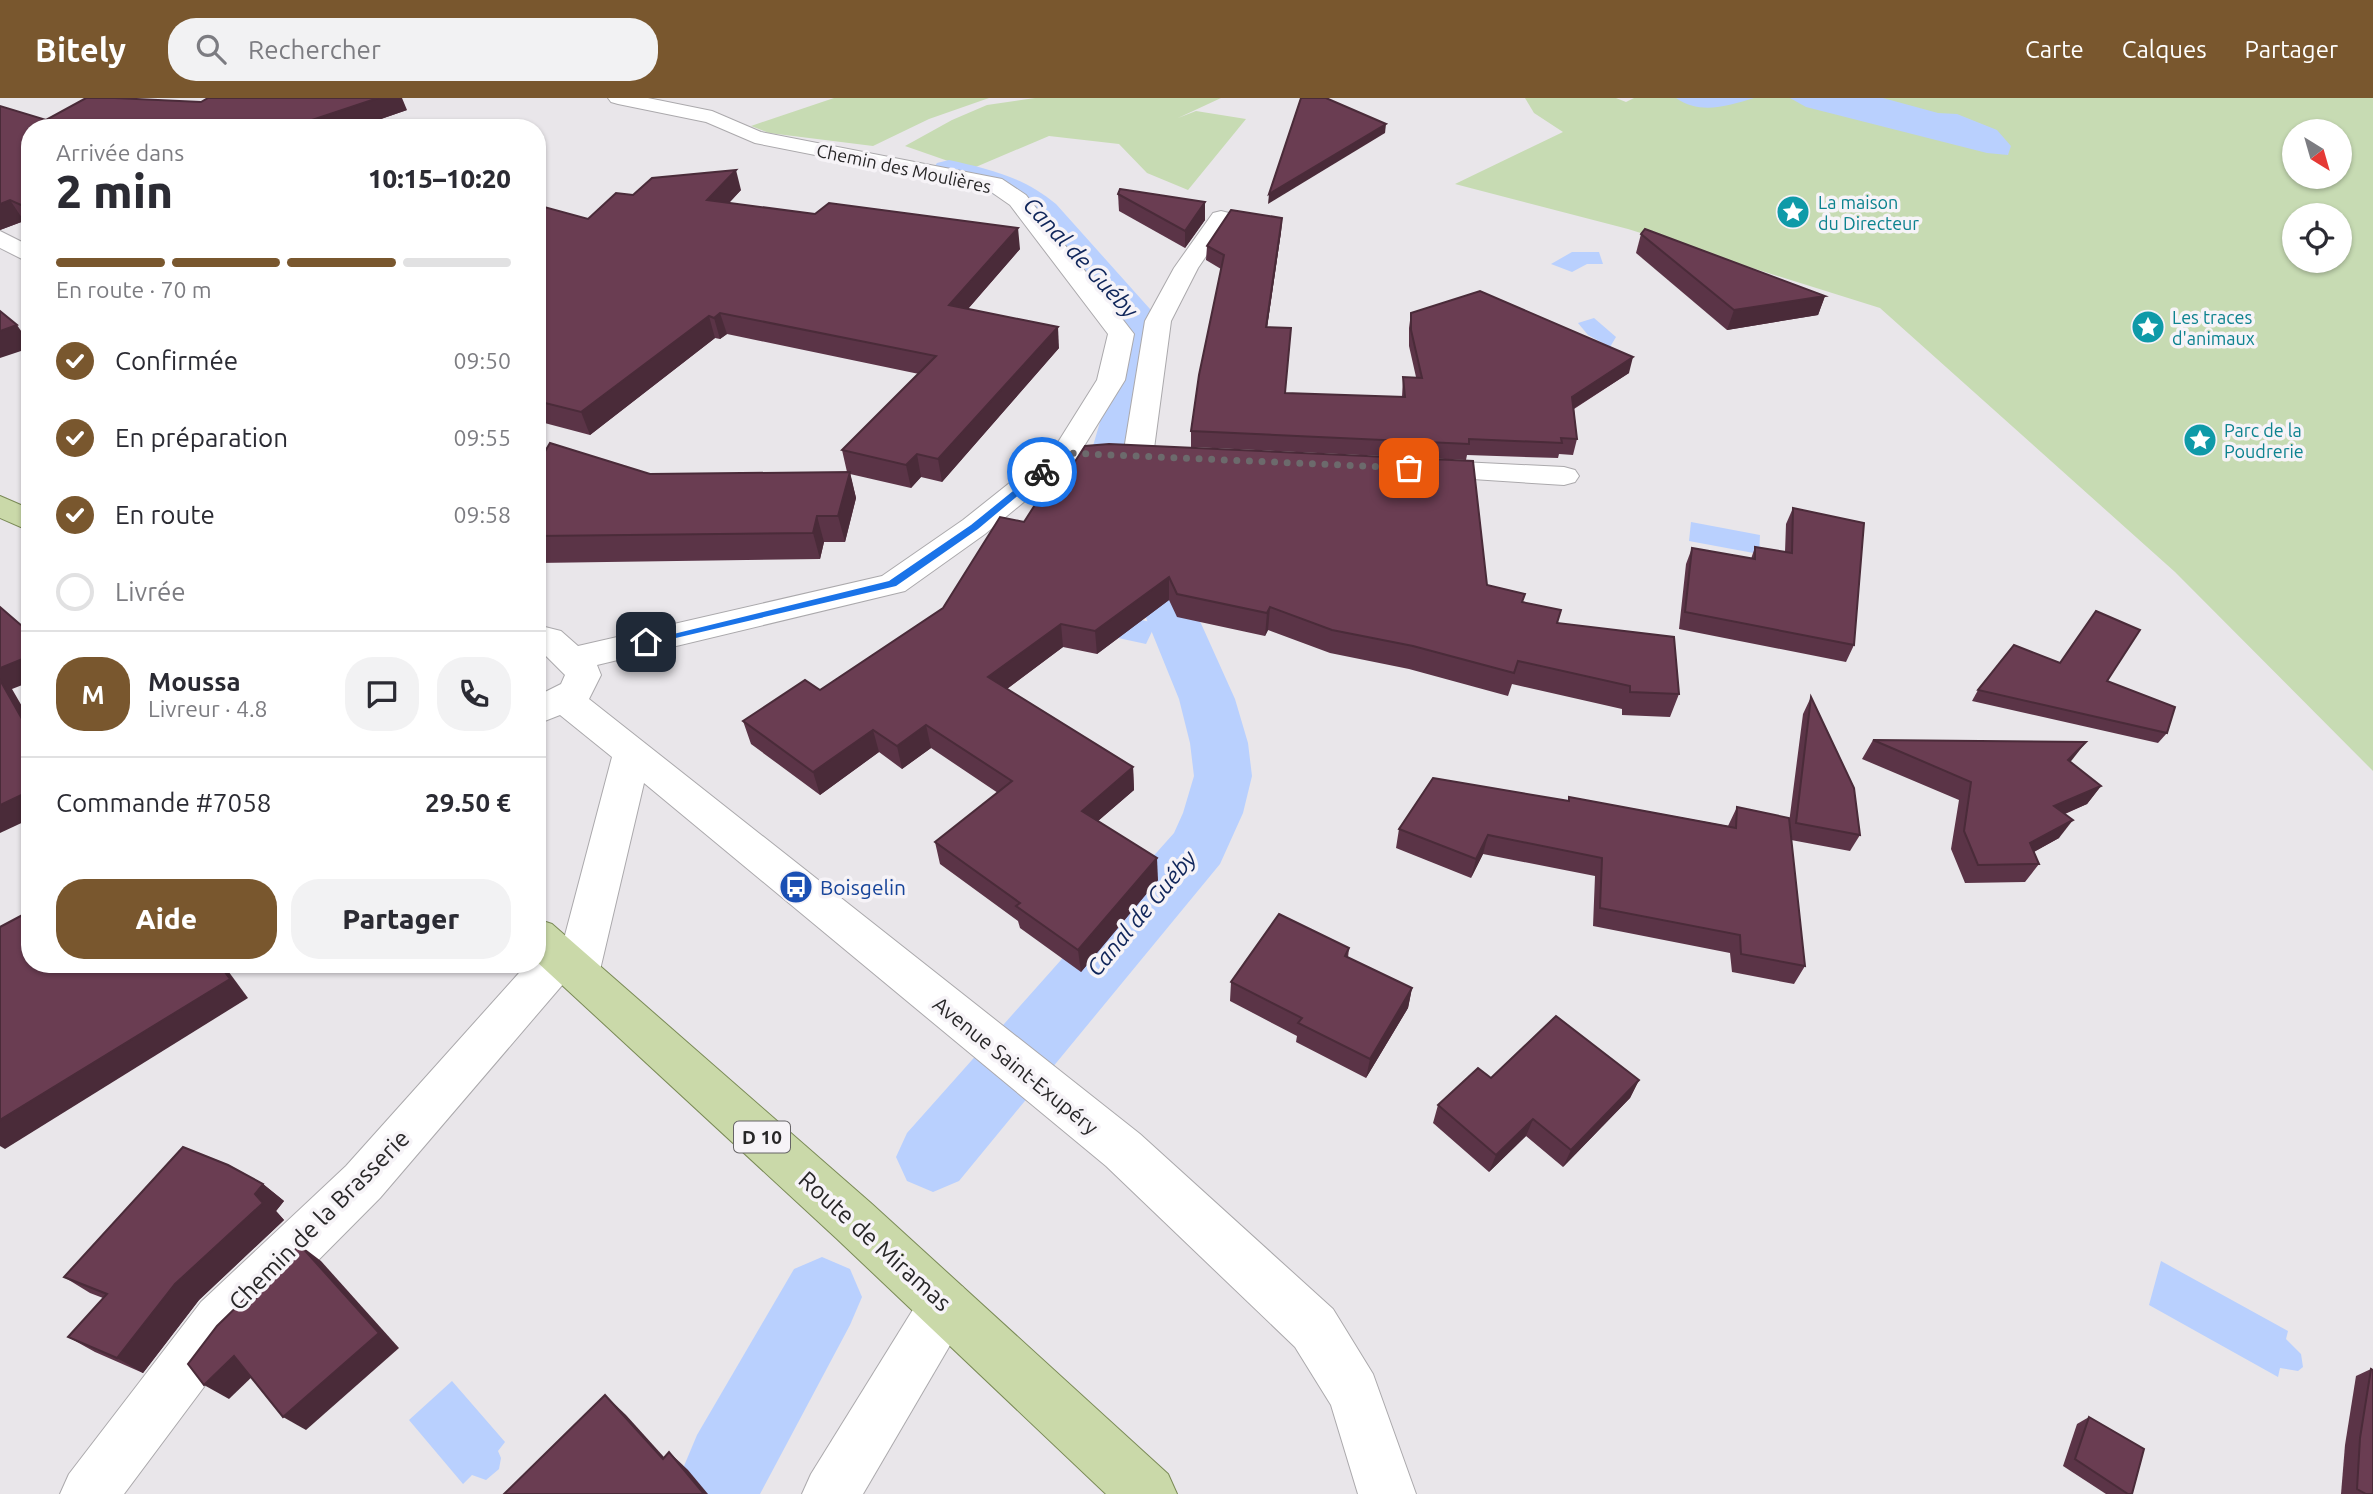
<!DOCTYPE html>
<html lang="fr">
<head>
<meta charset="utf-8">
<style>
  :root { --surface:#fff; --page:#f2f2f3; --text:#2b2b33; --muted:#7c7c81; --line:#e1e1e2; --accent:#79572e }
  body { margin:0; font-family:Ubuntu,sans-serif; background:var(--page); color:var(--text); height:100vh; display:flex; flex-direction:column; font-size:26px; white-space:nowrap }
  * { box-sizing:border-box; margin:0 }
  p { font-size:23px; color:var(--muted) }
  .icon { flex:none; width:38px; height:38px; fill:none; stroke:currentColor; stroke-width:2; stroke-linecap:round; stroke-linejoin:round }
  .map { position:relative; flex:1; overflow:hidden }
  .details { position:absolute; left:21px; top:21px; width:525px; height:854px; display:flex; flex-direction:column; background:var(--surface); border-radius:28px; box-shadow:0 2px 5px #0004 }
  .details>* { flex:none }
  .needle { width:46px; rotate:143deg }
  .buttons { position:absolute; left:2282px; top:21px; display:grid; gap:14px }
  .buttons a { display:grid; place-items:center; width:70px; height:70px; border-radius:50%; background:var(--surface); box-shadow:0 2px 5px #0004; font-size:35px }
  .pin { position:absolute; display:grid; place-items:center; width:60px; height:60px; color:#fff; margin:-30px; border-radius:14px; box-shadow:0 4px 10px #0006 }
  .courier { position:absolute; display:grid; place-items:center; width:70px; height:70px; margin:-35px; border:5px solid #1a73e8; border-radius:50%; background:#fff; color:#222; box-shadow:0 2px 9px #0007 }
  .headline em { font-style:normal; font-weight:800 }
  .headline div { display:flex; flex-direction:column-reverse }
  .headline { display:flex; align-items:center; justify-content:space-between; height:119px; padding:0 35px }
  h1 { font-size:46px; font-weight:800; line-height:52px }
  .bar { display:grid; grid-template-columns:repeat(4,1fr); gap:10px 7px; align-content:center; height:84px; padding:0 35px }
  .bar i { height:9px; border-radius:5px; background:var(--line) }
  .bar .on { background:var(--accent) }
  .bar p { grid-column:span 4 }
  .line { display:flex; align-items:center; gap:18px; padding:0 35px; border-top:2px solid var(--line) }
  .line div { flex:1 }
  .round { display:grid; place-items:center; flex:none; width:74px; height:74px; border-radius:28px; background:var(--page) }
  ol { padding:0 35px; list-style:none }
  li { display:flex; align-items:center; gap:21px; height:77px }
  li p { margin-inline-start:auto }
  li .icon { padding:7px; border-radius:50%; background:var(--accent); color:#fff; stroke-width:4 }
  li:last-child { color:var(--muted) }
  li i { width:38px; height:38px; border:4px solid var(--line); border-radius:50% }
  .action { display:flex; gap:14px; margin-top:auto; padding:14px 35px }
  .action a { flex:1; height:80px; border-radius:28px; background:var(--accent); color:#fff; font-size:28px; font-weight:800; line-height:80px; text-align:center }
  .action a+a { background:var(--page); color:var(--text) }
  header { display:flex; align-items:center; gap:42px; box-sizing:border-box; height:98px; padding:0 35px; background:var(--accent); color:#fff }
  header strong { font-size:33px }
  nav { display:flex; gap:38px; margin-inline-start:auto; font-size:24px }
  .search { width:490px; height:63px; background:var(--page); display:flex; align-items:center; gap:18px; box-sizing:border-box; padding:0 24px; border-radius:28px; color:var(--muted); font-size:26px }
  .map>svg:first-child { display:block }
  .green { fill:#c7dbb3; fill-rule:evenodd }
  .water { fill:#b9d0fe }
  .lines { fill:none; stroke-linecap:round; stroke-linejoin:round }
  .canal { fill:#b9d0fe; fill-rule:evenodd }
  .minor-casing { stroke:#aba9ac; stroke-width:2 }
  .major-casing { stroke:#7a8a56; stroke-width:2 }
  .minor { fill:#fff; fill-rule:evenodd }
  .major { fill:#cad9a9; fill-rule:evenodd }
  .wall { fill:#5b3447 }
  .shaded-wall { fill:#4a2b39 }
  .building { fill:#6a3d52; stroke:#4a2b39; stroke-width:2 }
  .route { fill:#1a73e8 }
  .done { stroke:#6c6a6c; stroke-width:7; stroke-dasharray:0 12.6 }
  .labels { text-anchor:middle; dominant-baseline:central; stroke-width:7; stroke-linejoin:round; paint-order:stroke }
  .far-street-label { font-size:18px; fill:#282728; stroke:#f6f3f7 }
  .far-culture-label { font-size:18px; fill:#0d838f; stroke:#f6f3f7; text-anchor:start }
  .shield { fill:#f6f3f7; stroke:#666466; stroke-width:2 }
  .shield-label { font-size:19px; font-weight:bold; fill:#282728 }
  .transit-label { font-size:21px; fill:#164399; stroke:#f6f3f7; text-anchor:start }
  .street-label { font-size:21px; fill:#282728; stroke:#f6f3f7 }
  .water-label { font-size:23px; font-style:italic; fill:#0f255a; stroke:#f6f3f7 }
  .near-street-label { font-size:24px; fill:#282728; stroke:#f6f3f7 }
</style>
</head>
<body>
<header>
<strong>Bitely</strong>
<div class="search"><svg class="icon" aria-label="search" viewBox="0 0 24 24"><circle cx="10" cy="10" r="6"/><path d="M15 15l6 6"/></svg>Rechercher</div>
<nav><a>Carte</a><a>Calques</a><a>Partager</a></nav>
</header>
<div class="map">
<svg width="2373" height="1396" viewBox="0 0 2373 1396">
  <rect width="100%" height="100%" fill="#e9e6ea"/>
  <!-- green -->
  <g class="green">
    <polygon points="834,0 989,0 929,21 873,48 769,35 751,28"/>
    <polygon points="1035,0 1221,0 1178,20 1196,13 1246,21 1188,92 1147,75 1119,46 1049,38 971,71 905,48 952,22 987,7"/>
    <path d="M1525,0H1616L1626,4L1634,0H2373V673L2175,474L1880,210L1628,131L1455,86L1563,34L1534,15ZM2294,33H2340V79H2294ZM2294,117H2340V163H2294Z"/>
  </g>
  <!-- water -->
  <g class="water">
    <path d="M1676,0H1754C1728,8 1700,17 1676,0Z"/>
    <polygon points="1790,0 1883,0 1938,15 1957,16 1997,32 2011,48 2008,57 1987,55 1806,9"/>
    <polygon points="1572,154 1599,154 1603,166 1587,166 1572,174 1551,166"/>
    <polygon points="1594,220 1616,239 1610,249 1588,237 1578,225"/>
    <polygon points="1691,424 1760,437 1759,456 1689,443"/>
    <polygon points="1106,515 1156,525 1146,546 1095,535"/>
    <polygon points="2161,1163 2288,1233 2286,1241 2301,1256 2303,1269 2298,1273 2280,1270 2278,1279 2149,1207"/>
    <polygon points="452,1283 505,1344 498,1353 501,1360 499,1371 486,1382 472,1377 463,1386 409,1322"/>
  </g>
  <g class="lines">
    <!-- canal -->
    <g class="canal">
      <path d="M949,62C989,71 1024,79 1056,106L1167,230L1132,372L1235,601L1248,645L1252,678L1243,715L1220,766L959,1083L933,1094L907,1083L896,1059L907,1035L1174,735L1183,715L1194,678L1190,645L1179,601L1086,372L1127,231L1032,120C1003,96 973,88 937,79L932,72L937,65Z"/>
      <polygon points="822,1159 850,1171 862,1199 850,1227 760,1396 696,1396 684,1368 697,1337 794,1171"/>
    </g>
    <defs>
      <g id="minor">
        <polygon points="608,0 648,0 712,13 761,34 1002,81 1026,97 1134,236 1125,282 1076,361 985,436 905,493 597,567 601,577 589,601 1140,1036 1333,1211 1373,1276 1416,1396 1358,1396 1331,1307 1295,1249 1106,1068 644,685 600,872 593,885 578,890 564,885 380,1100 239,1242 124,1396 60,1396 69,1376 201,1204 346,1068 527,866 537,866 537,855 546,846 564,841 612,659 560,617 537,626 537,598 561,586 565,577 537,549 537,527 561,533 578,548 882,478 963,422 1055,349 1097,282 1108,236 1010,107 987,91 755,45 706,24 618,6 611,4"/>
        <polygon points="1221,113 1229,115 1232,120 1198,170 1171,223 1153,358 1148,364 1138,367 1128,364 1123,358 1145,223 1174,170 1213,115"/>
        <polygon points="0,133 30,148 30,165 0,150"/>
        <polygon points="1422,362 1564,369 1575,372 1579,378 1575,384 1564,387 1411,377 1407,371 1411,365"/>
        <polygon points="945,1181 963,1189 971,1207 963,1225 863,1396 802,1396 811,1376 927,1189"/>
      </g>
      <g id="major">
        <polygon points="0,398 30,411 30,433 0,420"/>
        <polygon points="537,821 552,826 872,1106 1168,1376 1177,1396 1106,1396 836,1140 537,864"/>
      </g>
    </defs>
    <!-- minor casing -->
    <use href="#minor" class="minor-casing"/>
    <!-- major casing -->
    <use href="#major" class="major-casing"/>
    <!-- minor -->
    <use href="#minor" class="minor"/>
    <!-- major -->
    <use href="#major" class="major"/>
  </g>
  <!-- wall -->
  <g class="wall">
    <polygon points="201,4 407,12 355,30 30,30 30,125 24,123 0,132 0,8 46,22"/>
    <polygon points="741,92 729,105 1020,151 968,211 1059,250 942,384 921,379 911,390 850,376 856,400 845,444 824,444 820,461 537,465 537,367 650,376 847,374 842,352 919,276 727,236 720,241 715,240 590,337 537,323 537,107 588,121 633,97"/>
    <polygon points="1118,96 1205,122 1185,150 1119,113"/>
    <polygon points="1282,120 1281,134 1267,229 1285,295 1402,299 1403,279 1416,279 1409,248 1409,230 1411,215 1629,275 1574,311 1577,341 1573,357 1559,356 1558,360 1467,357 1466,362 1191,349 1191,333 1221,171 1206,162 1207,148"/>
    <polygon points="1641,136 1825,198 1818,217 1727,232 1636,155"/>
    <polygon points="1793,410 1854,547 1846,564 1679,531 1686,466 1692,450 1751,461 1755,449 1785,454 1786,426"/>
    <polygon points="1024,424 1487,487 1523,504 1679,596 1670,619 1622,617 1622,611 1512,586 1508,598 1409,571 1330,555 1268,532 1265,538 1177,519 1169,502 1097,556 1063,549 1007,591 1133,669 1134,692 1098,723 1158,782 1081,874 1020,830 1018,823 940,766 935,744 998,695 931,650 902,671 879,654 820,697 751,646 743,623 820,592 943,510"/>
    <polygon points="2107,583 2167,635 2158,645 1972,603 1978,592"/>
    <polygon points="1811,599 1860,737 1850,753 1791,742 1805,868 1794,886 1732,874 1730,855 1593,828 1595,778 1483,756 1471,780 1396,750 1399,731 1568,703 1569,699 1728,728 1737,709 1789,725 1803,616"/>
    <polygon points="1873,642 2070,664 2101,688 2087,706 2065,716 2059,740 2034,754 2039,766 2025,784 1965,785 1951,751 1959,702 1862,661"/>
    <polygon points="1349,850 1348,860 1412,890 1408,910 1366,980 1296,944 1297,938 1230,903 1231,884"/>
    <polygon points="1491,980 1639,982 1630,1000 1563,1069 1526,1038 1489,1074 1433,1025 1438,1007"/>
    <polygon points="263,1086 284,1103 276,1113 284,1122 199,1202 143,1275 95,1254 68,1239 103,1200 90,1195 64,1179"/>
    <polygon points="2371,1271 2373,1396 2341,1396 2345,1347 2356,1278"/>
    <polygon points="2089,1319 2132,1396 2106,1396 2063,1368 2077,1326"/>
  </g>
  <!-- shaded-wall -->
  <g class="shaded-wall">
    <polygon points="378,0 402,0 407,12 355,30 288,30"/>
    <polygon points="1386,26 1385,35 1268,106 1269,96"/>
    <polygon points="736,72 741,92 713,122 707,102"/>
    <polygon points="10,102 24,123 0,132 0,106"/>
    <polygon points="1205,104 1205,122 1185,150 1185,133"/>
    <polygon points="1282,120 1281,134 1265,244 1266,229"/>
    <polygon points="1018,130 1020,151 952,229 949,207"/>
    <polygon points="1825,198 1818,217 1727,232 1734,212"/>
    <polygon points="720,215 727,236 720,241 714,220"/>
    <polygon points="709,218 715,240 590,337 581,314"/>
    <polygon points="17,227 30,246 30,250 0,260 0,233"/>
    <polygon points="1058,229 1059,250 942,384 938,361"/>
    <polygon points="1633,259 1629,275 1568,314 1572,299"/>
    <polygon points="917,356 921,379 911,390 906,367"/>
    <polygon points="850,374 856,400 845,444 838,418"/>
    <polygon points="817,418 824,444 820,461 813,435"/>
    <polygon points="1169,479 1169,502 1097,556 1095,533"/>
    <polygon points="1270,509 1268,532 1265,538 1267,515"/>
    <polygon points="1061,526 1063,549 992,602 988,579"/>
    <polygon points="30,558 30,584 12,591 30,622 30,635 0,582 0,570"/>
    <polygon points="926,627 931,650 902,671 897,648"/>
    <polygon points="873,632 879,654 820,697 813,674"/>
    <polygon points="2086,644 2072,662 2054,681 2068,662"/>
    <polygon points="1133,669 1134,692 1084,735 1082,713"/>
    <polygon points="2101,688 2087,706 2040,726 2054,708"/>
    <polygon points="30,693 30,721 0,735 0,707"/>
    <polygon points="2073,722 2059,740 2017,763 2030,745"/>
    <polygon points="1488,737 1483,756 1471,780 1476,761"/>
    <polygon points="1157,760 1158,782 1081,874 1078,852"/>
    <polygon points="219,866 223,866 248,900 5,1051 0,1048 0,1022"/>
    <polygon points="1412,890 1408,910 1366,980 1370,961"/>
    <polygon points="1639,982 1630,1000 1563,1069 1571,1052"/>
    <polygon points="1533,1021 1526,1038 1489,1074 1496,1057"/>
    <polygon points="263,1086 284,1103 276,1113 284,1122 199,1202 143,1275 117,1260 175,1186"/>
    <polygon points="300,1147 321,1163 399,1250 306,1332 283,1319"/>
    <polygon points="234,1258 258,1273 229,1301 204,1287"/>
    <polygon points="605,1297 626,1317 682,1379 663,1361"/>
    <polygon points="669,1354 688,1372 708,1396 704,1396"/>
  </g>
  <!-- building -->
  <g class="building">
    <polygon points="86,0 115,0 201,4 208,0 378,0 288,30 30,30 30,111 10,102 0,106 0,8 46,22"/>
    <polygon points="1301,0 1326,0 1386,26 1269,96"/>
    <polygon points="736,72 707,102 815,116 829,105 1018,130 949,207 1058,229 938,361 917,356 906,367 842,352 936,258 720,215 714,220 709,218 581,314 537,303 537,107 588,121 616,95 633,97 652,80"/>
    <polygon points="1120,91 1205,104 1185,133 1118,96"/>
    <polygon points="1231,112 1282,120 1266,229 1291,230 1285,295 1405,299 1403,279 1422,280 1411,232 1411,215 1480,193 1633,259 1572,299 1577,341 1561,340 1562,345 1469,341 1469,346 1191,333 1199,277 1224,157 1207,148"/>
    <polygon points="1645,131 1825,198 1734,212 1641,136"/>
    <polygon points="0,213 17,227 0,233"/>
    <polygon points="550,345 650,376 850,374 838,418 817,418 813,435 537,438 537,367"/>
    <polygon points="1109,346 1473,363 1487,487 1525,496 1522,504 1561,512 1557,525 1674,539 1679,596 1630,594 1630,588 1518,563 1514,575 1413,548 1332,532 1270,509 1267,515 1177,496 1169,479 1095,533 1061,526 988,579 1133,669 1082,713 1157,760 1078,852 1016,808 1020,805 935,744 1012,683 926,627 897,648 873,632 813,674 743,623 805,582 820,592 943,510 1000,419 1024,424 1040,399 1051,401 1085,348"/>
    <polygon points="1793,410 1864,425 1854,547 1685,514 1692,450 1755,461 1755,449 1792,455"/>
    <polygon points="0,509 30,535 30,558 0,570"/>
    <polygon points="2096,513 2140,532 2107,583 2175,609 2167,635 1978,592 2014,547 2060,565"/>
    <polygon points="0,582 30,635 30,693 0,707"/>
    <polygon points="1811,599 1854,690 1860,737 1796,725"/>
    <polygon points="1873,642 2086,644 2068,662 2101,688 2054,708 2073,722 2030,745 2039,766 1978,767 1964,733 1971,684"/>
    <polygon points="1433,680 1569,703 1569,699 1736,730 1737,709 1789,720 1805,868 1741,856 1740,837 1600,810 1602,760 1488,737 1476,761 1399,731"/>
    <polygon points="30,813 30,866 219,866 230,881 0,1022 0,829"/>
    <polygon points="1279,816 1349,850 1345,858 1412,890 1370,961 1298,925 1302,920 1231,884"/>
    <polygon points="1556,918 1639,982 1571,1052 1533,1021 1496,1057 1438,1007 1478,970 1491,980"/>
    <polygon points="183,1049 228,1067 263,1086 255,1096 263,1105 175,1186 117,1260 68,1239 107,1196 64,1179"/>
    <polygon points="300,1147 379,1235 283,1319 234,1258 204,1287 188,1266 217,1228"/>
    <polygon points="2371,1271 2373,1272 2373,1396 2366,1396 2357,1391 2360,1340"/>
    <polygon points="605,1297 663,1361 669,1354 704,1396 504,1396"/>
    <polygon points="2089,1319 2144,1351 2132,1396 2128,1396 2075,1361"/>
  </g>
  <!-- route -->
  <polygon class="route" points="1039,372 1046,374 978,431 896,488 646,547 641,544 889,483 971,427"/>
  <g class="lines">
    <!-- done -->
    <polyline class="done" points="1042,374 1066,355 1409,370"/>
  </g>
  <!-- icons -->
  <defs>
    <symbol id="sight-disc" viewBox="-11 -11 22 22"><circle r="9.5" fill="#0f9aa8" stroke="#f6f3f7"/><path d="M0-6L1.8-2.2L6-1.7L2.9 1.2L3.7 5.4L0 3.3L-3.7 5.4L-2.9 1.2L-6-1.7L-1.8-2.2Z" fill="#fff"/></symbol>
    <symbol id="bus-disc" viewBox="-11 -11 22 22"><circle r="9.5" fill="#1a4fb4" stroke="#f6f3f7"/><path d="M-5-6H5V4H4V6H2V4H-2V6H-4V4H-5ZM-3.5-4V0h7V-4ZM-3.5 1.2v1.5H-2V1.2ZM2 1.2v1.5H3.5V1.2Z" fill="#fff"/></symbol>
  </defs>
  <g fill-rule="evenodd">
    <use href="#sight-disc" x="1774" y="95" width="38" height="38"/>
    <use href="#sight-disc" x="2129" y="210" width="38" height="38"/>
    <use href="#sight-disc" x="2181" y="323" width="38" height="38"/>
    <use href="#bus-disc" x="777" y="770" width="38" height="38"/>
  </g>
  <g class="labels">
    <!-- far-street labels -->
    <g class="far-street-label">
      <text transform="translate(904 70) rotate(12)">Chemin des Moulières</text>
    </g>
    <!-- far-culture labels -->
    <g class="far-culture-label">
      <text x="1818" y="104">La maison<tspan x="1818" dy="21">du Directeur</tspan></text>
      <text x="2172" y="219">Les traces<tspan x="2172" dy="21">d'animaux</tspan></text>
      <text x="2224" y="332">Parc de la<tspan x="2224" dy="21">Poudrerie</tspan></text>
    </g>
    <!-- shield labels -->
    <rect class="shield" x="734" y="1023.5" width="56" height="31" rx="5"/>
    <g class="shield-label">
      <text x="762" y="1039">D 10</text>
    </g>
    <!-- transit labels -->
    <g class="transit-label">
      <text x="820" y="789">Boisgelin</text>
    </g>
    <!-- street labels -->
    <g class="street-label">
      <text transform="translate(1016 967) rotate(39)">Avenue Saint-Exupéry</text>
    </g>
    <!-- water labels -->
    <g class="water-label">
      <text transform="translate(1081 159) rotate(47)">Canal de Guéby</text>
      <text transform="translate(1141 815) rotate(-50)">Canal de Guéby</text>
    </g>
    <!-- near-street labels -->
    <g class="near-street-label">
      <text transform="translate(319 1122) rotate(-45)">Chemin de la Brasserie</text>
      <text transform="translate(875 1143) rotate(42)">Route de Miramas</text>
    </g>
  </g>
</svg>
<div class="buttons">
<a><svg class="needle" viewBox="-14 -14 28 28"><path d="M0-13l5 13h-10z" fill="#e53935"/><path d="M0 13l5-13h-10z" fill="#7c7c81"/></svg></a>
<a><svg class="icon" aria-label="locate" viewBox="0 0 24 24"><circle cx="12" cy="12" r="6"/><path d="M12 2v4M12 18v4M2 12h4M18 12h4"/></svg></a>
</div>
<div class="pin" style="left:1409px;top:370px;background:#ea580c"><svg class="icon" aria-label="bag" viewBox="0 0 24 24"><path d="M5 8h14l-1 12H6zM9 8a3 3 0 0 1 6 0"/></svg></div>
<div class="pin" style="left:646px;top:544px;background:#1f2937"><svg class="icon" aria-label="home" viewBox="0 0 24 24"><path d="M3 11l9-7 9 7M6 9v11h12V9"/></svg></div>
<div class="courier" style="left:1042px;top:374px"><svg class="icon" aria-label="bike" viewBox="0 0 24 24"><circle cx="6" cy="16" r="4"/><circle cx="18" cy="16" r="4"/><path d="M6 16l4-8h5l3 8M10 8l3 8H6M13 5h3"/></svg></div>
<section class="details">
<div class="headline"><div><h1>2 min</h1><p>Arrivée dans</p></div><em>10:15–10:20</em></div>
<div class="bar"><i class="on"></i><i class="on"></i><i class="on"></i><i></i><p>En route · 70 m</p></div>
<ol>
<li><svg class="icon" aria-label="check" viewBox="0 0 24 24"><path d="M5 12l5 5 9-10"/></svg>Confirmée<p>09:50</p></li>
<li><svg class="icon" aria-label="check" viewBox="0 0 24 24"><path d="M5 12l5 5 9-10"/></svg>En préparation<p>09:55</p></li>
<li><svg class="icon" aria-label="check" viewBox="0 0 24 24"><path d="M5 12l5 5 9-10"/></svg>En route<p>09:58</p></li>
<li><i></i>Livrée</li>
</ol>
<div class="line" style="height:126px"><b class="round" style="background:var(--accent);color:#fff">M</b><div><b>Moussa</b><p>Livreur · 4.8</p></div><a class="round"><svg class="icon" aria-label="chat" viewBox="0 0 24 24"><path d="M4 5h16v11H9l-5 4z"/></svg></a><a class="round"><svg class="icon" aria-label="phone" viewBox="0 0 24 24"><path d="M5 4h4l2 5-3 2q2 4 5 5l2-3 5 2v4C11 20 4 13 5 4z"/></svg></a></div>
<div class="line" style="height:91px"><div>Commande #7058</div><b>29.50 €</b></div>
<div class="action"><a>Aide</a><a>Partager</a></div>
</section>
</div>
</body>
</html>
